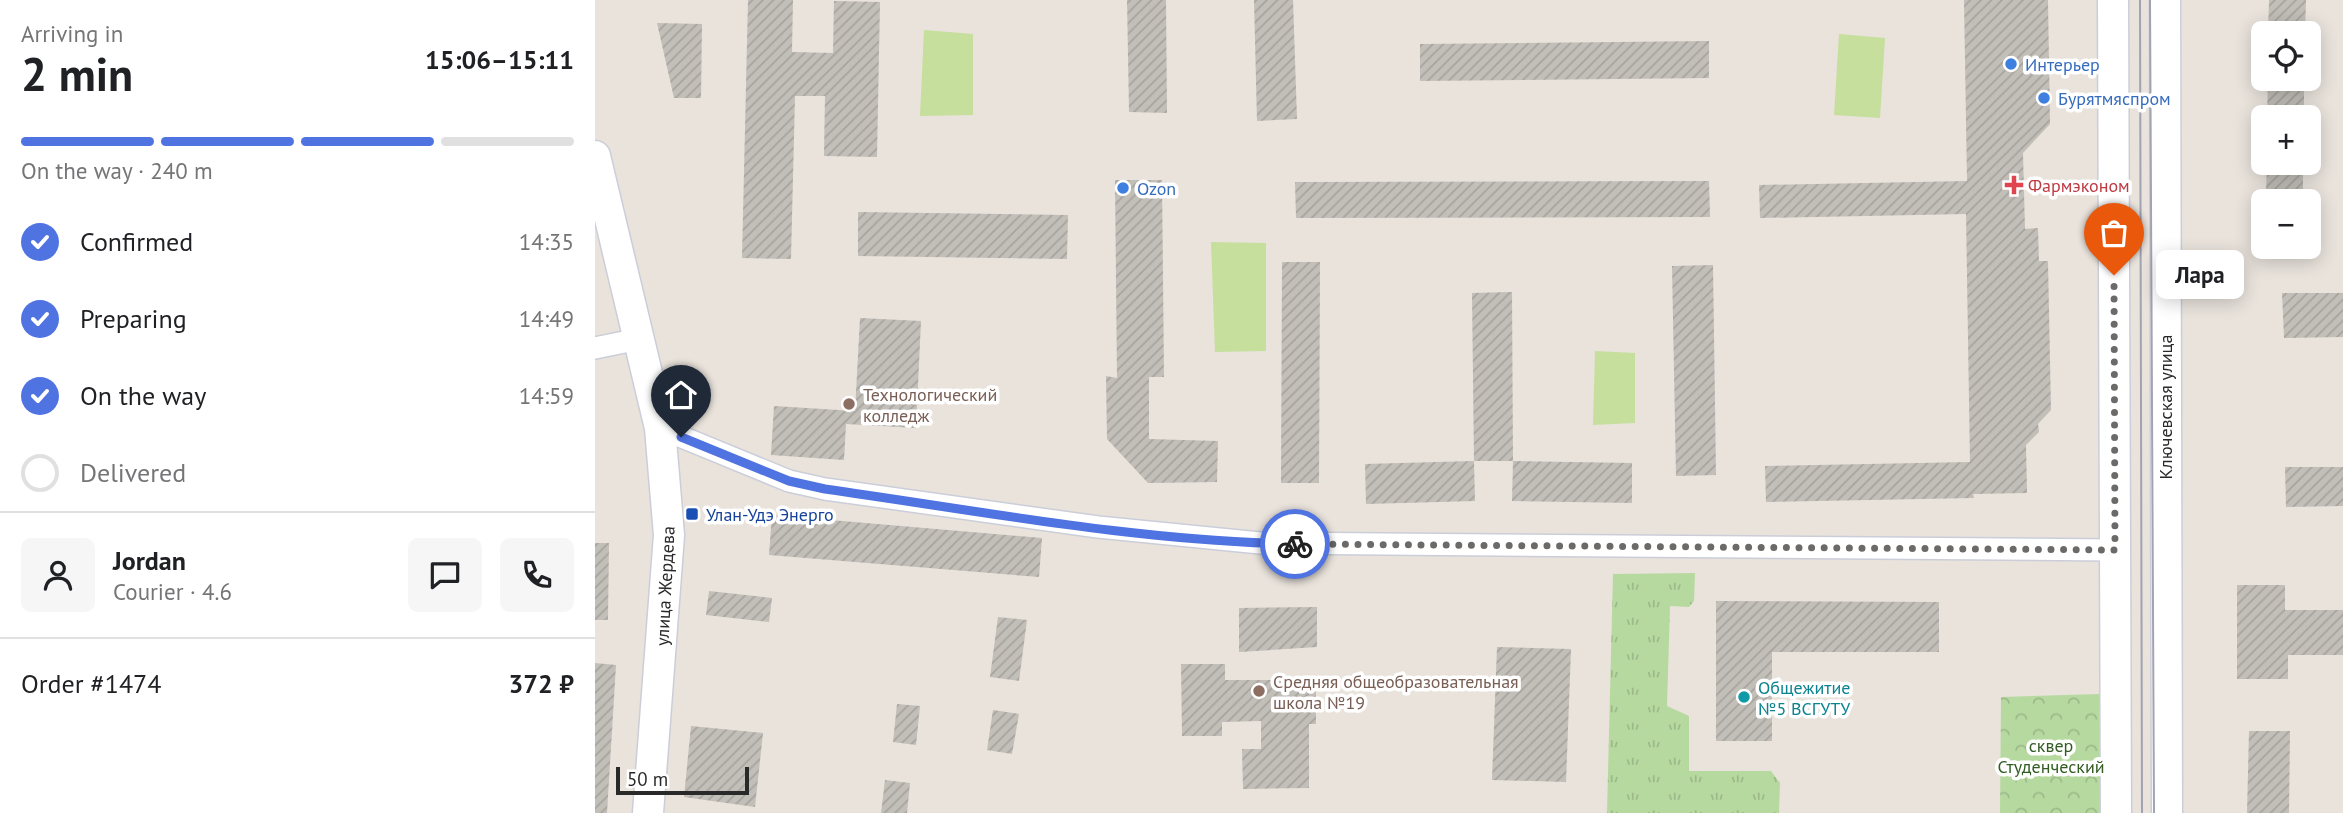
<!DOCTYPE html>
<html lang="en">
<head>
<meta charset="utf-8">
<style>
  :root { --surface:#fff; --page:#f6f6f6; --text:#202124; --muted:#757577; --line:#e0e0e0; --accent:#5073e2 }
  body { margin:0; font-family:"PT Sans",sans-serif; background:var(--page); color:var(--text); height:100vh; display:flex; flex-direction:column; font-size:26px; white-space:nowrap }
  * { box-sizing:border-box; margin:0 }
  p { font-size:23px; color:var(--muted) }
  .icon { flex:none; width:38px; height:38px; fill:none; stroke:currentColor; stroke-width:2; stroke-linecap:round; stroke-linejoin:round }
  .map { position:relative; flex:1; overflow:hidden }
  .drawer { display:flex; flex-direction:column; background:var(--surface); width:595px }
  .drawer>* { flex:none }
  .fabs { position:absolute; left:1656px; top:21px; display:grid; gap:14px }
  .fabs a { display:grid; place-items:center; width:70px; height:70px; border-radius:10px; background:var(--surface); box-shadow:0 4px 18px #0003; font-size:35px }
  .scale { position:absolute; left:21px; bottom:18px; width:133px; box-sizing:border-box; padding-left:7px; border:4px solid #292929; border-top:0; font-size:19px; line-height:24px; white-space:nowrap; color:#292929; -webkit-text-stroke:5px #fff; paint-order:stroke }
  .pin { position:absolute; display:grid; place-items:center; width:60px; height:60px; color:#fff; margin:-72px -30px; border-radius:50% 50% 50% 0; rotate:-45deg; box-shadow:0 0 7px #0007 }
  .pin .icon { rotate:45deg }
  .courier { position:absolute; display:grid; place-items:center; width:70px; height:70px; margin:-35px; border:5px solid #5073e2; border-radius:50%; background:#fff; color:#222; box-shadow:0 2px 9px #0007 }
  .bubble { position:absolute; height:49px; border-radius:10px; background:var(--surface); box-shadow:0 4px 18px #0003; font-size:23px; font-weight:600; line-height:49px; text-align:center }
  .summary em { font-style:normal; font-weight:600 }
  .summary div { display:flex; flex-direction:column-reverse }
  .summary { display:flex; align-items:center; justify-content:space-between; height:119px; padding:0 21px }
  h1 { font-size:46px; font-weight:600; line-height:52px }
  .bar { display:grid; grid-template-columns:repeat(4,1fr); gap:10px 7px; align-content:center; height:84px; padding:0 21px }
  .bar i { height:9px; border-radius:5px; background:var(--line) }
  .bar .on { background:var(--accent) }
  .bar p { grid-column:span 4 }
  .line { display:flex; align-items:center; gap:18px; padding:0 21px; border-top:2px solid var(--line) }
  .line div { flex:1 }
  .round { display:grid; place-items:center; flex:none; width:74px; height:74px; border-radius:10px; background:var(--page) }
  ol { padding:0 21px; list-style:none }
  li { display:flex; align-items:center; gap:21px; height:77px }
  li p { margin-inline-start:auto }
  li .icon { padding:7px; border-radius:50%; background:var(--accent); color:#fff; stroke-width:4 }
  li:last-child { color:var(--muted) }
  li i { width:38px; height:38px; border:4px solid var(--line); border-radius:50% }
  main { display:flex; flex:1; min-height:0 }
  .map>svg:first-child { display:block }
  .grass { fill:url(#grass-tufts) }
  .park { fill:url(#park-crowns) }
  .pitch { fill:#c6df9c }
  .building { fill:url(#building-hatch) }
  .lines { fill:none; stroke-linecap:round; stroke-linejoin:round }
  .street-casing { stroke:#cbced9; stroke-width:24 }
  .secondary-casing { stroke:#cbced9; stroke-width:33 }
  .street { stroke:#fff; stroke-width:21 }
  .secondary { stroke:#fff; stroke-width:30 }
  .tram { stroke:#a0a3b1; stroke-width:2 }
  .done { stroke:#6c6a68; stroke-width:7; stroke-dasharray:0 12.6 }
  .route { stroke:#5073e2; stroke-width:9 }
  .shop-dot { fill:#3f7fe0; stroke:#fff; stroke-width:2.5 }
  .health-dot { fill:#e0444e; stroke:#fff; stroke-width:2.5 }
  .education-dot { fill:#8d6e63; stroke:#fff; stroke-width:2.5 }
  .transit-dot { fill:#1a4fb4; stroke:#fff; stroke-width:2.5 }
  .culture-dot { fill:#0f9aa8; stroke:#fff; stroke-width:2.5 }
  .labels { text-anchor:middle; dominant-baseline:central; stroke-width:7; stroke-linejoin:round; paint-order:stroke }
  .shop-label { font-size:18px; fill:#366cbe; stroke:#fff; text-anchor:start }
  .health-label { font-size:18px; fill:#be3a42; stroke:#fff; text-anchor:start }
  .education-label { font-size:18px; fill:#785e54; stroke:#fff; text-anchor:start }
  .street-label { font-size:18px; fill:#292929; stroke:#fff }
  .transit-label { font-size:18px; fill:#164399; stroke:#fff; text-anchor:start }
  .culture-label { font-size:18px; fill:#0d838f; stroke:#fff; text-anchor:start }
  .park-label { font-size:18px; fill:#315c22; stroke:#fff }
</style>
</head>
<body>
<main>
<section class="drawer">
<div class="summary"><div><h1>2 min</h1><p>Arriving in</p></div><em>15:06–15:11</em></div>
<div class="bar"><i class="on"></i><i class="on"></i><i class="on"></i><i></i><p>On the way · 240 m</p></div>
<ol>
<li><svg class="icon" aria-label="check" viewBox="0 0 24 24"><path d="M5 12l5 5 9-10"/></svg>Confirmed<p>14:35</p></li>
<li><svg class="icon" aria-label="check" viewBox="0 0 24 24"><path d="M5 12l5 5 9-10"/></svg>Preparing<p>14:49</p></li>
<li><svg class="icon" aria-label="check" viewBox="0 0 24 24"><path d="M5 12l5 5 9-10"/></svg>On the way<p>14:59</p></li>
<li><i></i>Delivered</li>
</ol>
<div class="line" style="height:126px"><a class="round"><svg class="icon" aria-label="person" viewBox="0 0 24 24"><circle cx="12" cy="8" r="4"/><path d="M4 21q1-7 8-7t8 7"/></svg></a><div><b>Jordan</b><p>Courier · 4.6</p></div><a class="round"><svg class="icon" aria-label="chat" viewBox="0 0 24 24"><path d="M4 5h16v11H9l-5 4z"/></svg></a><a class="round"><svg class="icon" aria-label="phone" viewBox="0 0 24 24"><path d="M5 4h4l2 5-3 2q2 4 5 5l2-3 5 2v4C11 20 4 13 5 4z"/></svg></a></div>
<div class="line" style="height:91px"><div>Order #1474</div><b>372 ₽</b></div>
</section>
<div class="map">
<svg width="1748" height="813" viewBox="0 0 1748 813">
  <defs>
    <pattern id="grass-tufts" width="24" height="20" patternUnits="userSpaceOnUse" patternTransform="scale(1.75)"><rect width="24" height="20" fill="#b6d99f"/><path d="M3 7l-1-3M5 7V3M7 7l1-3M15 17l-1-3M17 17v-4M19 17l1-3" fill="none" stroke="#9cba89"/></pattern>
    <pattern id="park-crowns" width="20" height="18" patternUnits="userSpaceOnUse" patternTransform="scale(1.75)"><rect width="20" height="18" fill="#b6d99f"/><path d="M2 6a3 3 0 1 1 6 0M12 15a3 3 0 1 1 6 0" fill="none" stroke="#9cba89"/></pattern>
    <pattern id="building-hatch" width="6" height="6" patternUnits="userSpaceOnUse" patternTransform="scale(1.75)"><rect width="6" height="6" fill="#c2beb8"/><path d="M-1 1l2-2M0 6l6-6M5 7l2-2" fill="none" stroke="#a7a39e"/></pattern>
  </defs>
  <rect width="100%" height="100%" fill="#e9e3dc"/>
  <!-- grass -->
  <polygon class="grass" points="1100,573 1099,601 1094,607 1075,606 1072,706 1094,716 1094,771 1176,771 1185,783 1184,813 1012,813 1018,574"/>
  <!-- park -->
  <polygon class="park" points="1505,694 1506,813 1405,813 1406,697"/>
  <!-- pitch -->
  <g class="pitch">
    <polygon points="329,30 378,34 378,115 325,116"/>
    <polygon points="1244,34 1290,38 1285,118 1239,115"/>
    <polygon points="616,242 671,243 671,351 620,352"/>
    <polygon points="1000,351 1040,353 1040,423 998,425"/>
  </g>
  <!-- building -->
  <g class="building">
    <polygon points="153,0 198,0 197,52 238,53 239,1 285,2 282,157 229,156 230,96 200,96 196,259 147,258"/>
    <polygon points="532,0 571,0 572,113 534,112"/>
    <polygon points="659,0 698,0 702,119 662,121"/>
    <polygon points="1369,0 1453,0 1455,124 1428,153 1430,229 1443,228 1444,261 1453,261 1456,410 1443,424 1444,432 1431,445 1432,493 1378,494 1379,498 1171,502 1170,466 1375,462 1371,214 1165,218 1164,185 1372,181"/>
    <polygon points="1674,0 1711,0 1710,33 1673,33"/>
    <polygon points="62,23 107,24 106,98 79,98"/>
    <polygon points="1114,41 1114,78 825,81 825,44"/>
    <polygon points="1673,79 1709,79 1709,117 1672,117"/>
    <polygon points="1672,163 1708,163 1708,193 1671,192"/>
    <polygon points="520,180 567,180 569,377 554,377 554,439 623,441 622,482 553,483 512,439 511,376 522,378"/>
    <polygon points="1114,181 1115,217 701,218 700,182"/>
    <polygon points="263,212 473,215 472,259 263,256"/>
    <polygon points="687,262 725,262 724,483 686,483"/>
    <polygon points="1118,265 1121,475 1081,476 1077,266"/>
    <polygon points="917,292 918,461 879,461 877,293"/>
    <polygon points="1687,293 1748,293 1748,337 1689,338"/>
    <polygon points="265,318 326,321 321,428 251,424 249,460 176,455 179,406 260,411"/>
    <polygon points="879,461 880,501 771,504 770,464"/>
    <polygon points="918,461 1037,463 1037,503 917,501"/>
    <polygon points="1690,467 1748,467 1748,506 1691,507"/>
    <polygon points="177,515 447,538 444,577 174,555"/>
    <polygon points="0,543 14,543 13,620 0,620"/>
    <polygon points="1642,585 1690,585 1690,610 1748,610 1748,655 1693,655 1693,679 1642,679"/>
    <polygon points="114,591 177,598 174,622 111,615"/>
    <polygon points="1121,601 1344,602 1344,652 1177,652 1177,741 1121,741"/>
    <polygon points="722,607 722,647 644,652 644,608"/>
    <polygon points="403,617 432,620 424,681 395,677"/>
    <polygon points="902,647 976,649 971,782 897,780"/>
    <polygon points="0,663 21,665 12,813 0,813"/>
    <polygon points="586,664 630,664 630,680 721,680 721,724 714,724 714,788 648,789 647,749 666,749 666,721 627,722 627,736 587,736"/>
    <polygon points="302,704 325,706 321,745 298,742"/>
    <polygon points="398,710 424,714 417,754 392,750"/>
    <polygon points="96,726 168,733 160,807 89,797"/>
    <polygon points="1654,731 1695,731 1694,813 1652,813"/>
    <polygon points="290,780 315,783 312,813 286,813"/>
  </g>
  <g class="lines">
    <defs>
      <g id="street">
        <polyline points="0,348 44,339"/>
        <polyline points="65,428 194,481 230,489 503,527 665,543 1520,550"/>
      </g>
      <g id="secondary">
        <polyline points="1518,0 1521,813"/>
        <polyline points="1570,0 1572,813"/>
        <polyline points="0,156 65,428 74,535 53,813"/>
      </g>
    </defs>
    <!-- street casing -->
    <use href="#street" class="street-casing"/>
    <!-- secondary casing -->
    <use href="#secondary" class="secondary-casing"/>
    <!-- street -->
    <use href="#street" class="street"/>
    <!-- secondary -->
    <use href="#secondary" class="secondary"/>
    <!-- tram -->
    <g class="tram">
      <polyline points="1545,0 1547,813"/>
      <polyline points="1555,0 1559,813"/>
    </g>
  </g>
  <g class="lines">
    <!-- done -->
    <polyline class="done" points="700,544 1520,550 1519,275"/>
    <!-- route -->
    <path class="route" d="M86,437L194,481L230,489C385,511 543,541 700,544"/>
  </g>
  <!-- markers -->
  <g class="shop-dot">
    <circle cx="1416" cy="64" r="7"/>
    <circle cx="1449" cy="98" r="7"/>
    <circle cx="528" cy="188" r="7"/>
  </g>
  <path class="health-dot" d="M1415.5 174.5h7v7h7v7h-7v7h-7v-7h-7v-7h7z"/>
  <g class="education-dot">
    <circle cx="254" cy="404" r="7"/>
    <circle cx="664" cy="691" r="7"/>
  </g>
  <rect class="transit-dot" x="90" y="507" width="14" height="14" rx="3.5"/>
  <circle class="culture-dot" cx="1149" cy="697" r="7"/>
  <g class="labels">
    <!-- shop labels -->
    <g class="shop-label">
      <text x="1430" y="64">Интерьер</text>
      <text x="1463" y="98">Бурятмяспром</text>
      <text x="542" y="188">Ozon</text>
    </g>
    <!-- health labels -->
    <g class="health-label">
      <text x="1433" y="185">Фармэконом</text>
    </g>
    <!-- education labels -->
    <g class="education-label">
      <text x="268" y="394">Технологический<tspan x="268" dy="21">колледж</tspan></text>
      <text x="678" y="681">Средняя общеобразовательная<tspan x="678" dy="21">школа №19</tspan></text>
    </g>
    <!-- street labels -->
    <g class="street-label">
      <text transform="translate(1570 407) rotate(-90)">Ключевская улица</text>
      <text transform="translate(70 586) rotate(-87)">улица Жердева</text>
    </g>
    <!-- transit labels -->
    <g class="transit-label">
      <text x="111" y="514">Улан-Удэ Энерго</text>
    </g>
    <!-- culture labels -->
    <g class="culture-label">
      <text x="1163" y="687">Общежитие<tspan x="1163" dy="21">№5 ВСГУТУ</tspan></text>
    </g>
    <!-- park labels -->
    <g class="park-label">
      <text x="1456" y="745">сквер<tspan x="1456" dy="21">Студенческий</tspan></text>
    </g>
  </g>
</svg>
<div class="fabs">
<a><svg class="icon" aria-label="locate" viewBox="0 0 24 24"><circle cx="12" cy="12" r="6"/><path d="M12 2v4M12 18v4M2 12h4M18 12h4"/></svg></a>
<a>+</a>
<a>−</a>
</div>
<div class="scale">50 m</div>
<div class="pin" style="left:1519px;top:275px;background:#ea580c"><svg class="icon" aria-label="bag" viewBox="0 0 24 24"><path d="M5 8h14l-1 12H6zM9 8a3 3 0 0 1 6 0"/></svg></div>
<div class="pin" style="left:86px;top:437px;background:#1f2937"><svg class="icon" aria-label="home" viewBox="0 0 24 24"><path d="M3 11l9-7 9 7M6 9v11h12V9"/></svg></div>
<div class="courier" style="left:700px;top:544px"><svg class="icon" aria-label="bike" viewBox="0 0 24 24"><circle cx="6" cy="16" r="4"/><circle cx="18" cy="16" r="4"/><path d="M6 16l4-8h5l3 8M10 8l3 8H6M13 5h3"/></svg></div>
<div class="bubble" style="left:1561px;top:250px;width:88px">Лара</div>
</div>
</main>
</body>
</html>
